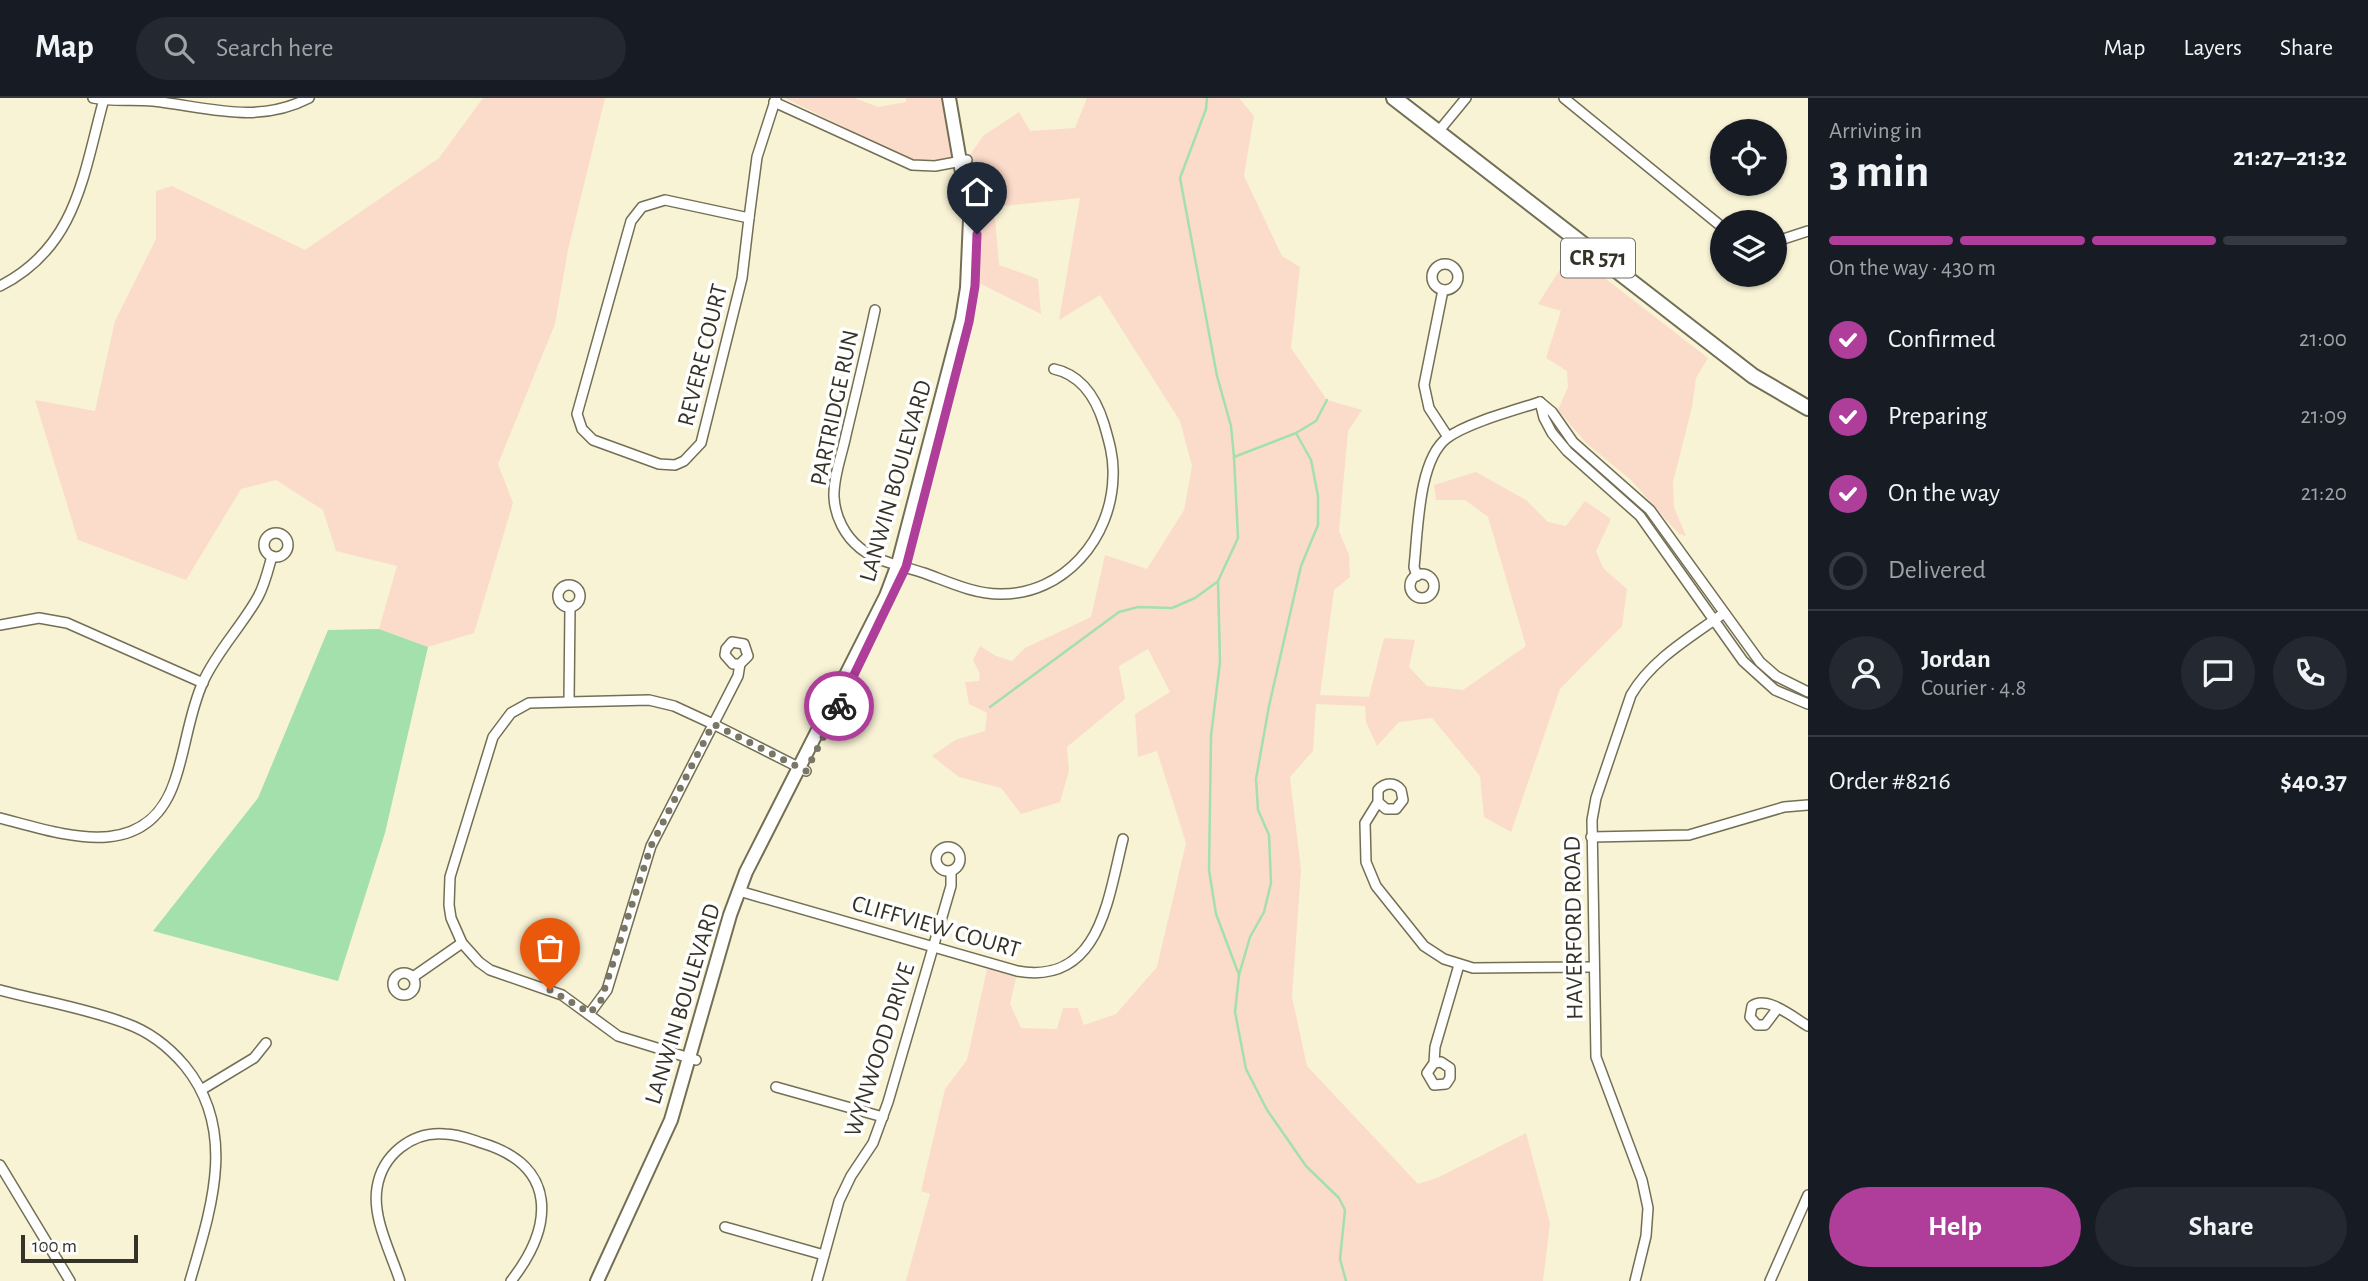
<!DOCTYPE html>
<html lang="en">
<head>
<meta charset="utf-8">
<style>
  :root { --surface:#171b24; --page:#242831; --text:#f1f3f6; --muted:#9ea1a6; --line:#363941; --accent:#ae3e9a }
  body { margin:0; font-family:"Alegreya Sans",sans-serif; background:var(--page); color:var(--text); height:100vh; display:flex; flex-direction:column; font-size:26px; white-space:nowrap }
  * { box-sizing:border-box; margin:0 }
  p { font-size:23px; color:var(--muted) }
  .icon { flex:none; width:38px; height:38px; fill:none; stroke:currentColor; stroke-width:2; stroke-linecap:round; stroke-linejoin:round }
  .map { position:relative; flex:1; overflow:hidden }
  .side { display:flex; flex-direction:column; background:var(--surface); width:560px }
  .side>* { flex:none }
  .tools { position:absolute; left:1710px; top:21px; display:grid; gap:14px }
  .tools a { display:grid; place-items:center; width:77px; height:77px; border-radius:50%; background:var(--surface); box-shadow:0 2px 5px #0004; font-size:35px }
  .scale { position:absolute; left:21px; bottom:18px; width:117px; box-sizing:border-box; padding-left:7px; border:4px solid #353328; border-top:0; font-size:19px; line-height:24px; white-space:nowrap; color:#353328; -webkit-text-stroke:5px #fff; paint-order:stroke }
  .pin { position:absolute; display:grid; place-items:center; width:60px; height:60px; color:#fff; margin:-72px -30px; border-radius:50% 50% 50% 0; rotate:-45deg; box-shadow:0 0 7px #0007 }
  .pin .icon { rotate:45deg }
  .courier { position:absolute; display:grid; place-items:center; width:70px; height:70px; margin:-35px; border:5px solid #ae3e9a; border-radius:50%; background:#fff; color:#222; box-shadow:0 2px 9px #0007 }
  .headline em { font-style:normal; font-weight:700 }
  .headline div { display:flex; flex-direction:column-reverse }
  .headline { display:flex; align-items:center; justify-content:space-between; height:119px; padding:0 21px }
  h1 { font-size:46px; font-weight:700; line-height:52px }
  .bar { display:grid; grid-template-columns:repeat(4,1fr); gap:10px 7px; align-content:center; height:84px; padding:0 21px }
  .bar i { height:9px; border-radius:5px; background:var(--line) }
  .bar .on { background:var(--accent) }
  .bar p { grid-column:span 4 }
  .line { display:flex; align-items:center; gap:18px; padding:0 21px; border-top:2px solid var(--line) }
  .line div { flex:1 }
  .round { display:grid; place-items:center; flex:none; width:74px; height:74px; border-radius:37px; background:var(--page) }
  ol { padding:0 21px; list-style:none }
  li { display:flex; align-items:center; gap:21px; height:77px }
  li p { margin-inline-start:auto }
  li .icon { padding:7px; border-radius:50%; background:var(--accent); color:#fff; stroke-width:4 }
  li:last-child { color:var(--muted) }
  li i { width:38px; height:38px; border:4px solid var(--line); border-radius:50% }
  .primary-button { display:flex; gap:14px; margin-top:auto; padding:14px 21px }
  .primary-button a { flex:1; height:80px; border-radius:42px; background:var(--accent); color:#fff; font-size:28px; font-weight:700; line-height:80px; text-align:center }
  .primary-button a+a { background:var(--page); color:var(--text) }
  header { display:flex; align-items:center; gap:42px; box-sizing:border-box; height:98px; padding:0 35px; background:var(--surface); border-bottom:2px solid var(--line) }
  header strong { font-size:33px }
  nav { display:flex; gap:38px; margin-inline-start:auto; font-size:24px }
  .search { width:490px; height:63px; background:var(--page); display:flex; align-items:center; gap:18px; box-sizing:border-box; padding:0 24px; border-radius:38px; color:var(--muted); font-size:26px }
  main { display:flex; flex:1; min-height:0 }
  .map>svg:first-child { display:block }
  .green { fill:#fbdccb }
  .water { fill:#a3e0ac }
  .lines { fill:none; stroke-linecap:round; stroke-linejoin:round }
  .stream { stroke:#a3e0ac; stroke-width:2.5 }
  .street-casing { stroke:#736f55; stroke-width:12 }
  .secondary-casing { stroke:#736f55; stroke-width:16 }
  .primary-casing { stroke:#736f55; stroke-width:18 }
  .street { stroke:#fff; stroke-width:9 }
  .secondary { stroke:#fff; stroke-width:12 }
  .primary { stroke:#fff; stroke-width:14 }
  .done { stroke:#797665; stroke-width:7; stroke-dasharray:0 12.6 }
  .route { stroke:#ae3e9a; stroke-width:9 }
  .labels { text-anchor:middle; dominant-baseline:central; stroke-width:7; stroke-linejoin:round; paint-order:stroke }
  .shield { fill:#fff; stroke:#727068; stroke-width:2 }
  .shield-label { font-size:23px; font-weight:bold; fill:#353328 }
  .street-label { font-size:24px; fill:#353328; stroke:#fff }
</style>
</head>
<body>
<header>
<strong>Map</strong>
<div class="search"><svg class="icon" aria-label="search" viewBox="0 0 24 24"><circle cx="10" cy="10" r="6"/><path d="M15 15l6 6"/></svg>Search here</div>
<nav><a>Map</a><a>Layers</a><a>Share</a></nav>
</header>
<main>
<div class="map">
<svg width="1808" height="1183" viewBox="0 0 1808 1183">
  <rect width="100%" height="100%" fill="#f8f3d5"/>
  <!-- green -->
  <g class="green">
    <polygon points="483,0 605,0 568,152 555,226 498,366 513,405 474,535 428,549 379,531 397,468 336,453 323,412 276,382 241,391 186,482 78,442 35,302 95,313 115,223 156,141 156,93 172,88 305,152 439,60"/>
    <polygon points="785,0 854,0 878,9 906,4 906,0 944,0 957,59 931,63 906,60"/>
    <polygon points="1087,0 1239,0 1254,18 1244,78 1282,158 1300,169 1291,250 1327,302 1362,312 1348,333 1339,433 1349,457 1350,479 1334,492 1320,597 1369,599 1384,540 1415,542 1409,569 1427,588 1463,592 1526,548 1488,419 1465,402 1436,402 1434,387 1476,374 1526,402 1548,424 1566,428 1585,403 1611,421 1596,453 1603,470 1627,491 1622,528 1560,591 1511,734 1484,719 1480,678 1432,620 1399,624 1377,648 1366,624 1365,608 1316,606 1313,653 1290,679 1301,772 1292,899 1307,968 1418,1086 1437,1080 1526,1035 1550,1125 1543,1183 906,1183 930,1096 921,1093 945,991 967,962 987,871 1016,879 1010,906 1021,930 1057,931 1063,910 1078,910 1084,927 1116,916 1157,869 1186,745 1157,653 1138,659 1135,616 1170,594 1148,551 1119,568 1125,601 1067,649 1069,673 1060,704 1021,716 1001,690 959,679 932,658 955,642 985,633 987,615 969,606 965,584 979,583 980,576 973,562 980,548 996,558 1012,563 1025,550 1091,519 1105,457 1147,471 1184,412 1192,368 1180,323 1100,197 1059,222 1080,100 994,109 999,167 1038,181 1041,216 979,185 981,121 970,57 983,38 1019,14 1030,33 1075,30"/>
    <polygon points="1571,154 1708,260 1696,280 1692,309 1673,384 1674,409 1686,438 1679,436 1631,382 1586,345 1558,312 1568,289 1567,273 1546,260 1561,213 1538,206"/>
  </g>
  <!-- water -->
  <polygon class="water" points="379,531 428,549 385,735 338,883 153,833 258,700 328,532"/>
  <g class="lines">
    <!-- stream -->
    <g class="stream">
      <polyline points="1207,0 1206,11 1180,80 1217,278 1231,328 1234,359 1238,440 1218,483 1220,564 1211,638 1209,772 1216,816 1239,877"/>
      <polyline points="1296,335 1311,362 1318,398 1318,427 1301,468 1269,608 1256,681 1258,712 1269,737 1271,785 1264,814 1250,839 1239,877 1235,914 1246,971 1267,1012 1306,1068 1339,1100 1345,1112 1340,1161 1346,1183"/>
      <polyline points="1234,359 1296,335 1316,323 1327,302"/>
      <polyline points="990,609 1119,514 1138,509 1172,510 1195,500 1217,484"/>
    </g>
    <defs>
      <g id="street">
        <path d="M93,0C112,4 133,1 153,3C207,9 257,27 309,0"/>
        <polyline points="1564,0 1722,129"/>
        <polyline points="774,4 912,67 935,68 967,62"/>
        <polyline points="1438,34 1466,0"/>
        <polygon points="665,102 749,120 742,180 701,345 684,363 675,367 659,366 593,342 582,331 577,316 631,123 642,109"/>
        <polyline points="749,120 757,59 776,0"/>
        <polyline points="1774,144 1808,133"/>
        <circle cx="1445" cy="179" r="13"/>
        <path d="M0,188C77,149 83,77 104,1"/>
        <polyline points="1443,192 1424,287 1429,310 1448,339"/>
        <path d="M875,212C866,254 856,295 846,337C842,357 833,379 834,399C835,419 845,438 860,450C877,464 903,468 924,475C949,484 974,496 1000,496C1064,497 1112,440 1113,378C1114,360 1109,343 1104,326C1096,300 1082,277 1054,271"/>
        <polyline points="1540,304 1544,320 1552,335 1567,353 1640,418 1743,563 1775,592 1808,606"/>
        <polyline points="1540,304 1552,314 1573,344 1650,412 1760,564 1776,578 1808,594"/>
        <circle cx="276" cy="447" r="12"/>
        <circle cx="1422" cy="488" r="12"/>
        <path d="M1417,478L1414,469C1418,433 1418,362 1447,340C1467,325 1515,312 1540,304"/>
        <circle cx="569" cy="498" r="11"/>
        <polyline points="0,527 39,520 67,525 203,585"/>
        <polyline points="569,602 570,509"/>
        <path d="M1378,704L1386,711H1396L1403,702L1401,692C1395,684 1385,684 1378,692V704L1365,725L1366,764L1376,788L1424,848L1444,861L1473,870L1594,869"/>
        <path d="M0,720C62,736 147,768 175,682C186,650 189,615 203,584C217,553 242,528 258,499C265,486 268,472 272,458"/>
        <polyline points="1591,739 1689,737 1784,709 1808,707"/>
        <circle cx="948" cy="761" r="12"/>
        <path d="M739,793L1017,873C1100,888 1108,800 1123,741"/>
        <circle cx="404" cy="886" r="11"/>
        <polyline points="413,879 462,845"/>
        <path d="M0,892C41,903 85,910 125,925C148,933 169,949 185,968C238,1033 211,1111 190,1183"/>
        <path d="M1777,911L1765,927H1757L1750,919L1752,908C1767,897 1794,920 1808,928"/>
        <polyline points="590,915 607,892 651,748 738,578 740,566 748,558 744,546 732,544 726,551 725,557 733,566 740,566"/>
        <polyline points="696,962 618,938 562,897 490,872 479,864 462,845 451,820 449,807 450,779 493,639 511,615 529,605 649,602 674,608 713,626 806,673"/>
        <polyline points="1434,965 1441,964 1450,970 1450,980 1446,986 1434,987 1427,975 1434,965 1435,949 1459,867"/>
        <polyline points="776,989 883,1019"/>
        <polyline points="201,992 254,960 266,945"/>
        <polyline points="0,1067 70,1183"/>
        <polyline points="725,1129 824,1157"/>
        <path d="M400,1183C391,1155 372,1120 377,1090C382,1057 412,1033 445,1036C458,1036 470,1041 482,1045C558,1068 554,1128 511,1183"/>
        <polyline points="817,1183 839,1103 851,1078 873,1045 888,1004 951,788 951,773"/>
        <path d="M1635,1183L1646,1138L1648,1110L1642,1082L1596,959L1592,722L1596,700L1631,597C1652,561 1691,539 1724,515"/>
        <polyline points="1770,1183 1808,1097"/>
      </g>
      <polyline id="secondary" points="597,1183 671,1022 730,817 746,774 886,498 898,466 962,221 967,190 970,121 949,0"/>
      <polyline id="primary" points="1394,0 1753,278 1808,310"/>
    </defs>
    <!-- street casing -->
    <use href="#street" class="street-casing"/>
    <!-- secondary casing -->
    <use href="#secondary" class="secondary-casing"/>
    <!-- primary casing -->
    <use href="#primary" class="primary-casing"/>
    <!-- street -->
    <use href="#street" class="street"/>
    <!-- secondary -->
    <use href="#secondary" class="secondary"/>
    <!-- primary -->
    <use href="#primary" class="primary"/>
  </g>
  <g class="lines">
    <!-- done -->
    <polyline class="done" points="550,892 590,915 601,902 651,748 713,626 806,673 839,608"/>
    <!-- route -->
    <polyline class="route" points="839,608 906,469 969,224 975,188 977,136"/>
  </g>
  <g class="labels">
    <!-- shield labels -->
    <rect class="shield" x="1561" y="140.5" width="74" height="39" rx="5"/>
    <g class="shield-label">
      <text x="1598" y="160">CR 571</text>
    </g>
    <!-- street labels -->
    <g class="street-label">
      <text transform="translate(703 257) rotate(-76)">REVERE COURT</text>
      <text transform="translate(835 310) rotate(-78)">PARTRIDGE RUN</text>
      <text transform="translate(896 383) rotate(-74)">LANWIN BOULEVARD</text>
      <text transform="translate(936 829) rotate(16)">CLIFFVIEW COURT</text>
      <text transform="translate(1574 830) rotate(-91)">HAVERFORD ROAD</text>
      <text transform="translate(683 906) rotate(-73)">LANWIN BOULEVARD</text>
      <text transform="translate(880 952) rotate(-72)">WYNWOOD DRIVE</text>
    </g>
  </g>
</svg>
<div class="tools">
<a><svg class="icon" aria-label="locate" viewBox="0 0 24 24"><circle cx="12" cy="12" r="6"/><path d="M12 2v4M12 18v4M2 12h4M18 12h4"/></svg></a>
<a><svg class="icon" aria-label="layers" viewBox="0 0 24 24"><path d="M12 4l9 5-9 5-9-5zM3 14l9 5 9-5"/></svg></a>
</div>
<div class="scale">100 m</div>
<div class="pin" style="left:550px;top:892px;background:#ea580c"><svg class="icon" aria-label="bag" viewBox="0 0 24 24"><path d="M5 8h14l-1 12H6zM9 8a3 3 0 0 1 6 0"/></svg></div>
<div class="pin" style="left:977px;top:136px;background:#1f2937"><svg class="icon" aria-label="home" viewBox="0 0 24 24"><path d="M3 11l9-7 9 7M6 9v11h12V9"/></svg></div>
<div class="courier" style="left:839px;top:608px"><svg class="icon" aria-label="bike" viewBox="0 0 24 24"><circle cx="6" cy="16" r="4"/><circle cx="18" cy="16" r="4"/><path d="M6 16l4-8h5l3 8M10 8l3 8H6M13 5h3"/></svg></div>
</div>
<section class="side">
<div class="headline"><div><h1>3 min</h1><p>Arriving in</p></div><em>21:27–21:32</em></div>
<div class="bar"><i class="on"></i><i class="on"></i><i class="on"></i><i></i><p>On the way · 430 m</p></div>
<ol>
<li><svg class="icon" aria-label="check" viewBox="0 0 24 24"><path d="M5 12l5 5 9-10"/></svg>Confirmed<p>21:00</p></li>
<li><svg class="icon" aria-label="check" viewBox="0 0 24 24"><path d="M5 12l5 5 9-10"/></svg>Preparing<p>21:09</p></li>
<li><svg class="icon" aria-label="check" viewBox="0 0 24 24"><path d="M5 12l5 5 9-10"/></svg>On the way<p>21:20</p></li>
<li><i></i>Delivered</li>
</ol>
<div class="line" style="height:126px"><a class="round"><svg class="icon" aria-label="person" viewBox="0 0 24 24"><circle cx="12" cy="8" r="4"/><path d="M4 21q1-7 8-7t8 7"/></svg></a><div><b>Jordan</b><p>Courier · 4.8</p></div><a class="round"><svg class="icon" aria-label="chat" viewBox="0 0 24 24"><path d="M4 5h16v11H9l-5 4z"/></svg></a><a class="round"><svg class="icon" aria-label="phone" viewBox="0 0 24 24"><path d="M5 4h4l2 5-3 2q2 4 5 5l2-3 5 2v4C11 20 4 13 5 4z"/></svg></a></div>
<div class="line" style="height:91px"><div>Order #8216</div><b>$40.37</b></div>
<div class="primary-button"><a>Help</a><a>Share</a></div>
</section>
</main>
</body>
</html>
